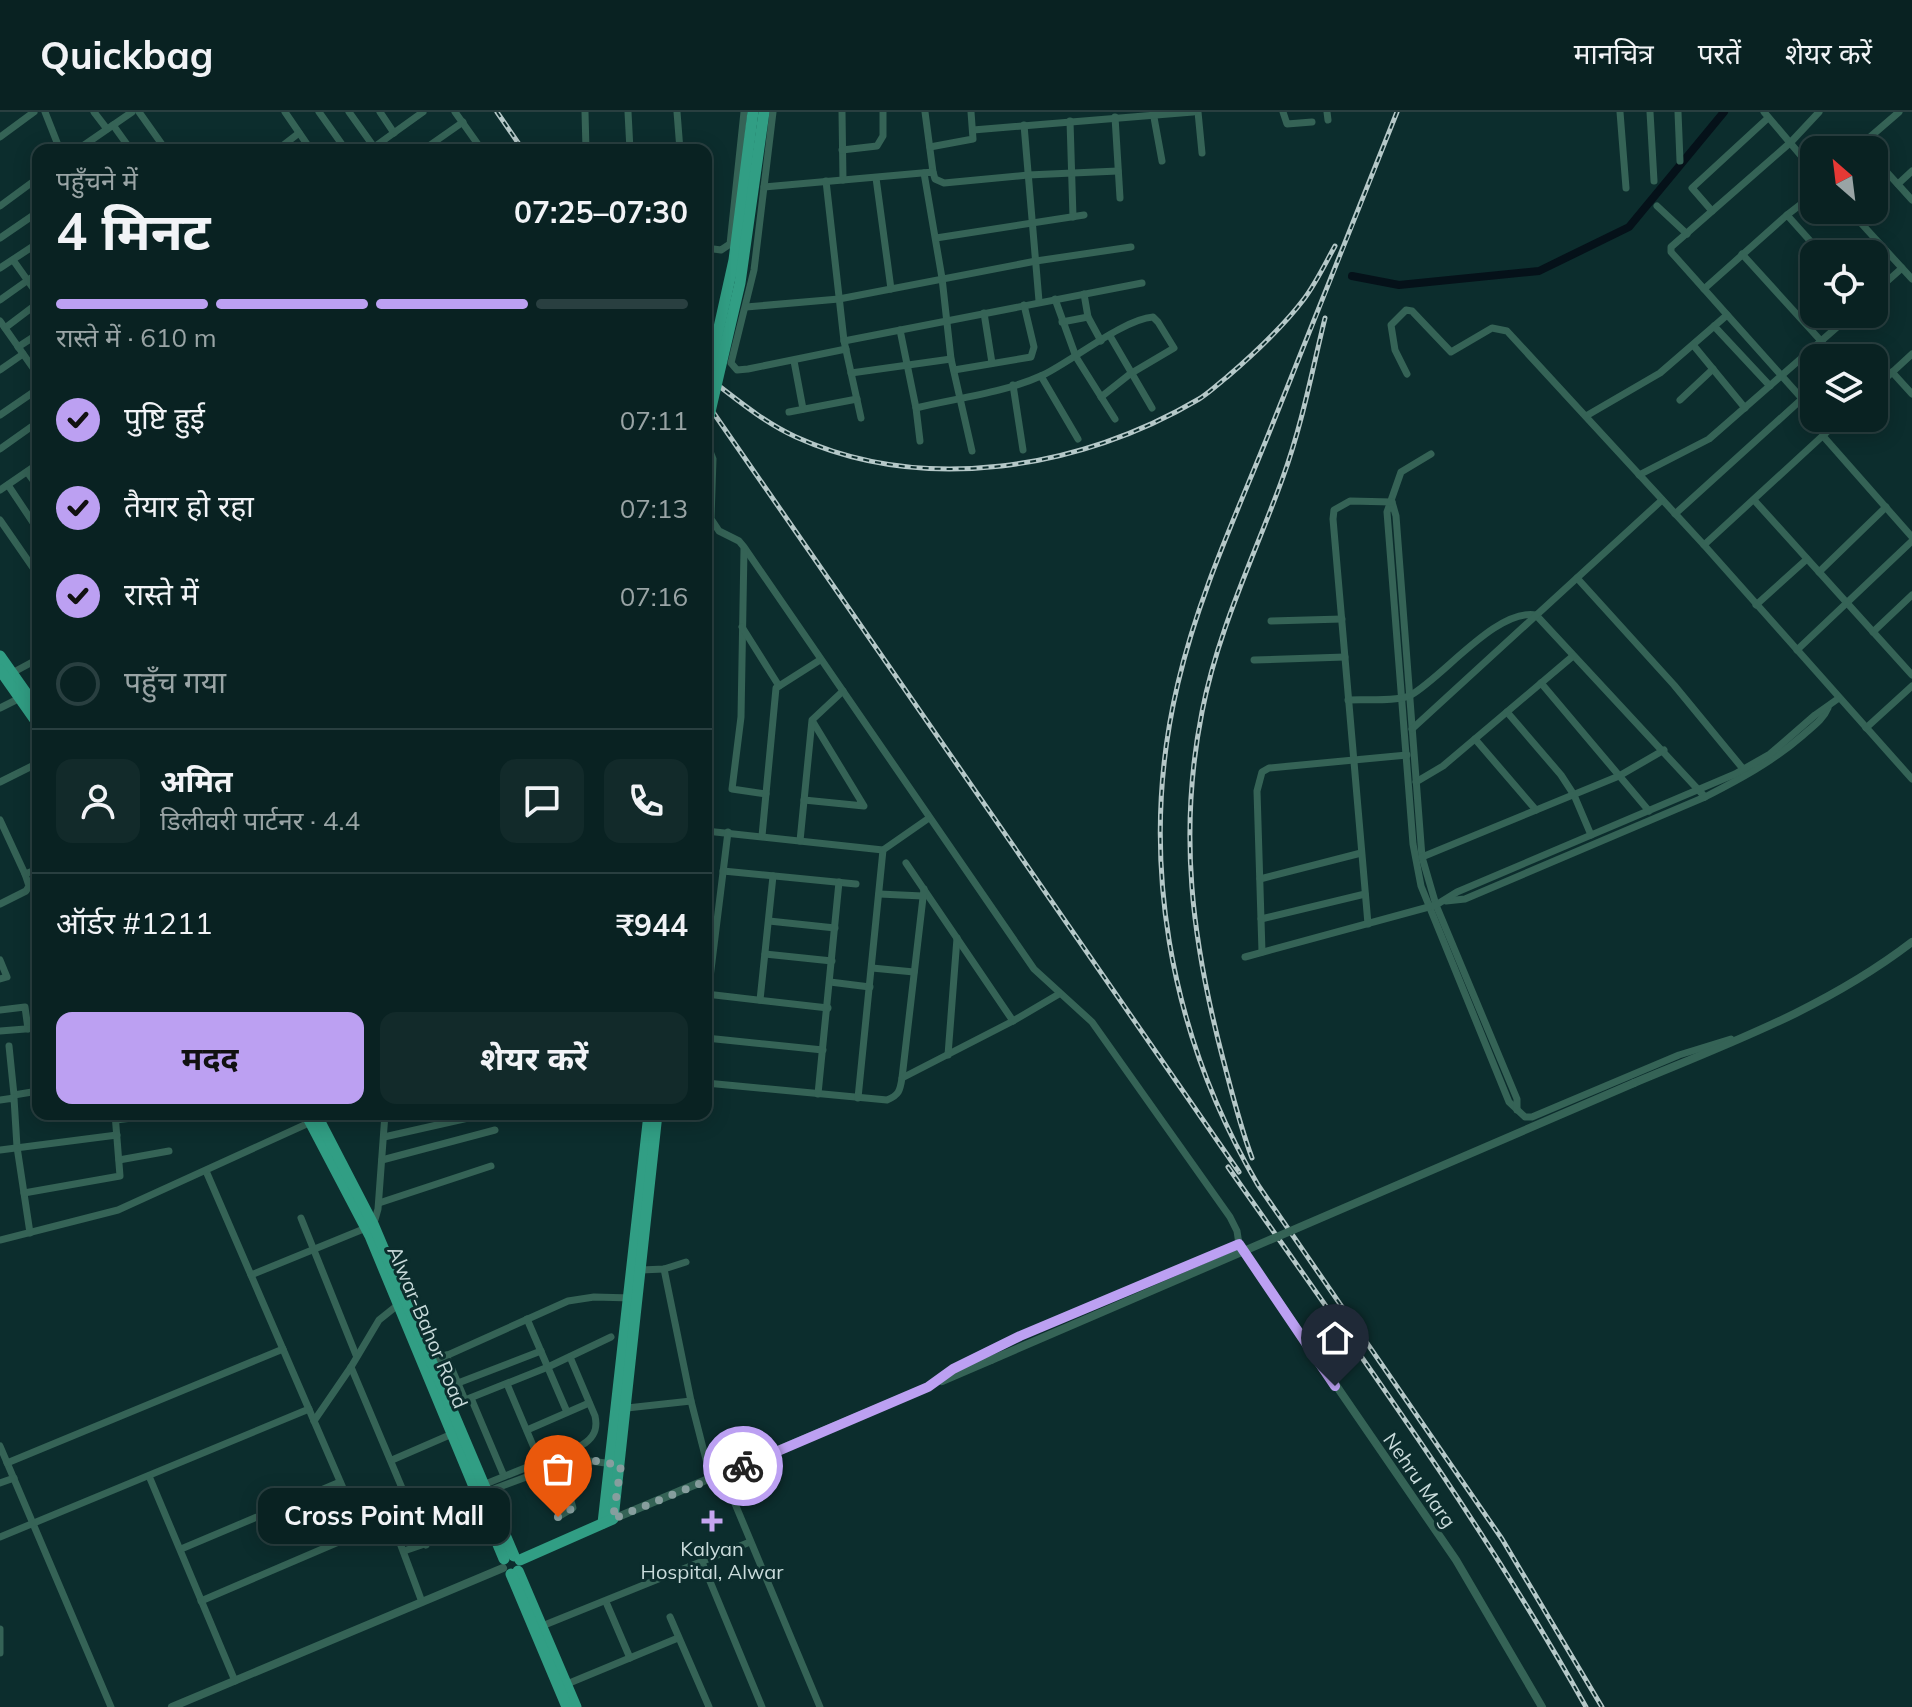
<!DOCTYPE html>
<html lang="hi">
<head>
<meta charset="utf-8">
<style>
  :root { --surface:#092222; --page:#122a2a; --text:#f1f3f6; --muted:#99a4a5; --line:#293f40; --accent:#bca0f2 }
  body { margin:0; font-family:Mulish,"Noto Sans Devanagari",sans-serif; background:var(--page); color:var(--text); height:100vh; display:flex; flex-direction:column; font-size:30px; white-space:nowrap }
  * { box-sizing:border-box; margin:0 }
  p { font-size:26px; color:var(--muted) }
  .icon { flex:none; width:44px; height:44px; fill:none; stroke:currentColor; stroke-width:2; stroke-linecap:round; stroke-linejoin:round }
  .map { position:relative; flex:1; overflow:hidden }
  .side { position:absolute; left:32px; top:32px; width:680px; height:976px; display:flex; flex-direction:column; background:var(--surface); border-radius:16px; box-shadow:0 4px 20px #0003,0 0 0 2px var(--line) }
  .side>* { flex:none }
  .needle { width:52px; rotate:332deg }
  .controls { position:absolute; left:1800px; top:24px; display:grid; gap:16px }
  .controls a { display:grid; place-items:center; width:88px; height:88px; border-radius:16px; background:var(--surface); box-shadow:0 4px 20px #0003,0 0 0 2px var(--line); font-size:40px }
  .pin { position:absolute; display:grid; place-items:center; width:68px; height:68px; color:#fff; margin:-82px -34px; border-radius:50% 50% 50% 0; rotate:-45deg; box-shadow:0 0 8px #0007 }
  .pin .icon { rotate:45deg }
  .courier { position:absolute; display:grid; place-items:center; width:80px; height:80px; margin:-40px; border:6px solid #bca0f2; border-radius:50%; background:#fff; color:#222; box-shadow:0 2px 10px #0007 }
  .bubble { position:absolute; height:56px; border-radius:16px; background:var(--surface); box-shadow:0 4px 20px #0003,0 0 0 2px var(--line); font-size:26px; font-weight:700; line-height:56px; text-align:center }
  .overview em { font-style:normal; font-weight:700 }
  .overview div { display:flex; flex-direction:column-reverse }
  .overview { display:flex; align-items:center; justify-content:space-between; height:136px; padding:0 24px }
  h1 { font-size:52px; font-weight:700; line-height:60px }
  .bar { display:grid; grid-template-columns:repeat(4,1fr); gap:12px 8px; align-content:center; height:96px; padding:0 24px }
  .bar i { height:10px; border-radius:6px; background:var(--line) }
  .bar .active { background:var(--accent) }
  .bar p { grid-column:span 4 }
  .line { display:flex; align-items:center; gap:20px; padding:0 24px; border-top:2px solid var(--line) }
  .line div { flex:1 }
  .round { display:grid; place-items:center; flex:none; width:84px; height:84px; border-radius:16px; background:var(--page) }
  ol { padding:0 24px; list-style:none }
  li { display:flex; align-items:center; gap:24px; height:88px }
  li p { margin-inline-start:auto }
  li .icon { padding:8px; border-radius:50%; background:var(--accent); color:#111; stroke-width:4 }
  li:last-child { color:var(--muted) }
  li i { width:44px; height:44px; border:4px solid var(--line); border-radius:50% }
  .cta { display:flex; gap:16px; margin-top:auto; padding:16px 24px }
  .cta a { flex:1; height:92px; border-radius:16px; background:var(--accent); color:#111; font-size:32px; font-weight:700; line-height:92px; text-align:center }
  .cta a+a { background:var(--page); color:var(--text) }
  header { display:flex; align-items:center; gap:48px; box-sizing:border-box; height:112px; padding:0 40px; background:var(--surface); border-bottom:2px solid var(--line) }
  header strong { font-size:38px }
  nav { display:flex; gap:44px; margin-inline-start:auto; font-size:28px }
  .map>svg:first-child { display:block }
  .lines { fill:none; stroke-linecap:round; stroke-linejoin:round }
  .canal { stroke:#051119; stroke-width:8 }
  .minor { stroke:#356356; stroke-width:7 }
  .tertiary { stroke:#356356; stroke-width:8 }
  .primary { stroke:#319e84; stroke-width:11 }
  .rail-casing { stroke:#b5c8c8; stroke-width:5 }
  .rail { stroke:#0c2d2d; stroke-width:2; stroke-dasharray:6; stroke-linecap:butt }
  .tertiary-bridge { stroke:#356356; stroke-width:8 }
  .primary-bridge { stroke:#319e84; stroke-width:11 }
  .done { stroke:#879e9e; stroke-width:8; stroke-dasharray:0 14.4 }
  .route { stroke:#bca0f2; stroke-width:10 }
  .poi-dot { fill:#c6a6f0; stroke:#0c2d2d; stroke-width:3 }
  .labels { text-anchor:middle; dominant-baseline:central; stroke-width:6; stroke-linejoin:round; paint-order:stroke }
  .street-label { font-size:20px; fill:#c9dbdb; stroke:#0c2d2d }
  .poi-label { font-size:20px; fill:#c9dbdb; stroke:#0c2d2d }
</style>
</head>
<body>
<header>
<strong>Quickbag</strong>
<nav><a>मानचित्र</a><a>परतें</a><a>शेयर करें</a></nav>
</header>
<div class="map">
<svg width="1912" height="1595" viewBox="0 0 1912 1595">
  <rect width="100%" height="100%" fill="#0c2d2d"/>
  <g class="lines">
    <!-- canal -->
    <polyline class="canal" points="1352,164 1399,173 1539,159 1629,115 1724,0"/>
    <!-- minor -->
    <g class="minor">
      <polyline points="45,0 60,38"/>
      <polyline points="94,0 107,17"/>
      <polyline points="139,0 166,38"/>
      <polyline points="285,0 311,38"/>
      <polyline points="319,0 346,38"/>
      <polyline points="349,0 374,35"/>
      <polyline points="380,0 394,21"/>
      <polyline points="455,0 482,38"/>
      <polyline points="585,0 586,38"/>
      <polyline points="628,0 630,38"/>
      <polyline points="677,0 680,38"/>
      <polyline points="773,0 754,158 731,251 737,258 748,257 846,237"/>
      <polyline points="842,0 843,68"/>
      <polyline points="925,0 933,60"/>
      <polyline points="1153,0 1162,49"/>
      <polyline points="1198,0 1202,41"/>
      <polyline points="1283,0 1287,12 1312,10"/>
      <polyline points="1327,0 1328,8"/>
      <polyline points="1620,0 1626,76"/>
      <polyline points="1650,0 1654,69"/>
      <polyline points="1678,0 1680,49"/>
      <polyline points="1764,0 1814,59"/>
      <polyline points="1115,5 1120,86"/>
      <polyline points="1070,9 1073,105"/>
      <polyline points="113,13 131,38"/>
      <polyline points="1024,13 1039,189"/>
      <polyline points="973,18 1193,0"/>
      <polyline points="0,25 34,0"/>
      <polyline points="930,35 973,27 971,0"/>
      <polyline points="77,38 132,0"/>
      <polyline points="277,38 299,21"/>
      <polyline points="370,38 423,0"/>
      <polyline points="423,38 463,10"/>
      <polyline points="842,38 877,34 883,24 883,0"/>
      <polyline points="1855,38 1899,0"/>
      <polyline points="1874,46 1912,88"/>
      <polyline points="924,61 942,166 951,247 972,339"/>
      <polyline points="876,66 891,177"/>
      <polyline points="826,69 844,229 861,306"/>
      <polyline points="1898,72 1912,59"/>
      <polyline points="764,75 933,60 935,67 944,71 1028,63 1118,59"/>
      <polyline points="0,94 38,66"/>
      <polyline points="1657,94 1687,122"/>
      <polyline points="1849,98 1912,167"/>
      <polyline points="1712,99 1692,76 1768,6"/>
      <polyline points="1787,103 1814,82"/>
      <polyline points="0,126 38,100"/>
      <polyline points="936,126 1084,103"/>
      <polyline points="706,136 721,138 730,132 744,0"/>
      <polyline points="1742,142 1822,230"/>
      <polyline points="13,148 38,183"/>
      <polyline points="0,156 38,131"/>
      <polyline points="1704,177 1787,103 1822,142"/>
      <polyline points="1874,181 1902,156"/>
      <polyline points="1084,182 1088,205 1101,229"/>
      <polyline points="1055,187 1076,245 1115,307"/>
      <polyline points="0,188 38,161"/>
      <polyline points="746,195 839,187 1036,149 1131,135"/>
      <polyline points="984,201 992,251"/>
      <polyline points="0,209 38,263"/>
      <polyline points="1062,210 1088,205"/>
      <polyline points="1714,214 1770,274"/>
      <polyline points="5,216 38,191"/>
      <polyline points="900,218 916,296 920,329"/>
      <polyline points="1110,224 1152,296"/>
      <polyline points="844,229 1142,171"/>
      <polyline points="1694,234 1745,296"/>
      <polyline points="18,235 38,222"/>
      <polyline points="794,249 803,297"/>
      <polyline points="0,258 23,242"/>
      <polyline points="954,258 1031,245 1034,235 1024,193"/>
      <polyline points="1892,260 1912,282"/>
      <polyline points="851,261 951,247"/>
      <polyline points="1407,262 1395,238 1391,213 1406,198 1412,199 1451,240 1492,216 1507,219 1704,433 1912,667"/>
      <polyline points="1041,264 1078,327"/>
      <polyline points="1013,273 1023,338"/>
      <polyline points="1874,277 1912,242"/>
      <polyline points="1680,288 1713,257"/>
      <path d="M916,296C957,286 1004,281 1043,263C1072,249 1124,207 1153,205L1158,210L1174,236L1130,262L1101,285"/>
      <polyline points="789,300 857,287"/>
      <polyline points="1814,300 1671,140 1671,135 1791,30 1819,0"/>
      <polyline points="0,303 38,277"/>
      <polyline points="1586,304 1660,261 1727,203"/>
      <polyline points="1819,306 1829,318"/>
      <polyline points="1823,324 1912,425"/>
      <polyline points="706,329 713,347 711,407 719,419 739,429 744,435 1034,857 1092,910 1230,1105 1237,1119 1239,1132"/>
      <polyline points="0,337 38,310"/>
      <polyline points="1431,342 1401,360 1387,400 1413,732 1421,774 1509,990 1525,1005 1532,1005 1679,943 1731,927"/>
      <polyline points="27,360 38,375"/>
      <polyline points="1639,363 1709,327 1852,202"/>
      <polyline points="8,373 38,418"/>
      <polyline points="0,378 38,352"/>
      <polyline points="1754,388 1912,563"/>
      <polyline points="1392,390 1396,404 1422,745 1436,793 1517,987 1517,998"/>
      <polyline points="1675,402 1803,286"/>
      <polyline points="0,408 38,463"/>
      <polyline points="1704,433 1842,306"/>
      <polyline points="744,437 741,605 732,677 766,682"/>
      <polyline points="1819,460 1886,395"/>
      <polyline points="1577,466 1674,573 1744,658"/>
      <polyline points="1756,493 1807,447"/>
      <polyline points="1271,509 1342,507"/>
      <polyline points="742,515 779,574"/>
      <polyline points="1873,520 1912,483"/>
      <polyline points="1797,538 1912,429"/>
      <polyline points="1254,548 1345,545"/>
      <polyline points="12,561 38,547"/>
      <polyline points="1541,571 1649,699"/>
      <path d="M1348,588C1364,587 1399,590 1411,583C1444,564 1497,496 1536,503L1705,685"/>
      <polyline points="0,596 20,586"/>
      <polyline points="1507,600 1561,663 1574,683 1591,723"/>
      <polyline points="1866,616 1912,574"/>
      <polyline points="1412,617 1662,388"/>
      <polyline points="1475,627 1536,698"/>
      <polyline points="0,670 38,651"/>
      <polyline points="1416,670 1443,654 1573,544"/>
      <polyline points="804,688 864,694 813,610"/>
      <polyline points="0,708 25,762"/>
      <polyline points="706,719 883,738"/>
      <polyline points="762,724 776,576 820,548"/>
      <polyline points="800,729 812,608 843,579"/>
      <polyline points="1422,745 1619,664 1664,638"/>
      <polyline points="906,751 1013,909"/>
      <polyline points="723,759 856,772"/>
      <polyline points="1260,767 1361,741"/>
      <polyline points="879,782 923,784"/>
      <path d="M1446,789L1465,787L1705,685C1740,667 1772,650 1802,624C1812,615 1823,608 1828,596"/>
      <polyline points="0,792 26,779 29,774 25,762 38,757"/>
      <polyline points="1261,807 1365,782"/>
      <polyline points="769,809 835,816"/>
      <polyline points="1368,812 1333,407 1334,398 1350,389 1392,390"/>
      <polyline points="1262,840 1257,679 1262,660 1269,656 1407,643"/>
      <polyline points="765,842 832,849"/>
      <polyline points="1245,845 1436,793 1457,780 1735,662 1770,642 1815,603 1839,586"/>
      <polyline points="0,848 7,865 0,867"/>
      <polyline points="872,856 914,860"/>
      <polyline points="830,870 870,875"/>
      <polyline points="706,882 828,896"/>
      <polyline points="708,882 728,720"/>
      <polyline points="760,888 773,764"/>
      <polyline points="0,898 25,895 28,917"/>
      <polyline points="0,919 38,916"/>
      <polyline points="706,926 823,938"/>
      <polyline points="9,934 14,983 38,979"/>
      <polyline points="948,943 957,826"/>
      <polyline points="902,966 924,777"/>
      <path d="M706,971L887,988C899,983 900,979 902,966L1013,909L1059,882"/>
      <polyline points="818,982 839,770"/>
      <polyline points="858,986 883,738 929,706"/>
      <polyline points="0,988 14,986 17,1035 30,1121"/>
      <polyline points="385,1005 398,1002"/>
      <polyline points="116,1008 164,1002"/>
      <polyline points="384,1025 486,1002"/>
      <polyline points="0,1038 117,1023"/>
      <polyline points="119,1048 169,1039"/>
      <polyline points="382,1048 495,1018"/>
      <polyline points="206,1059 362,1420"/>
      <polyline points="24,1081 120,1064 115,1002"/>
      <polyline points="379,1091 491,1054"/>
      <polyline points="301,1106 356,1243"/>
      <polyline points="374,1111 378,1097 385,1002"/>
      <polyline points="0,1128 118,1098 311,1010"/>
      <polyline points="664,1157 691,1289 711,1367"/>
      <polyline points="641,1158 664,1157 686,1150"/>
      <polyline points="251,1163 366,1116"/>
      <polyline points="527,1207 567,1300"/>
      <polyline points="446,1243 465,1288 548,1255 611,1225"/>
      <polyline points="430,1251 568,1189 594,1185 632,1186"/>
      <polyline points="351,1255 426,1433"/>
      <polyline points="458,1271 541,1239"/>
      <polyline points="507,1272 540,1350"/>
      <polyline points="471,1286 504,1364"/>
      <polyline points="627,1296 691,1289"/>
      <polyline points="314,1309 351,1255 379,1208 399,1192"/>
      <polyline points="527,1318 589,1291"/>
      <polyline points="0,1334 111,1595"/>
      <polyline points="392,1348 452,1322"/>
      <polyline points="7,1351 283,1237"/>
      <polyline points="723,1363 820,1595"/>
      <polyline points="149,1364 235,1569"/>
      <polyline points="0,1371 14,1366"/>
      <path d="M483,1373L582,1333C594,1326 598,1317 595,1304L570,1245"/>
      <polyline points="486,1380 575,1347 613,1352"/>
      <polyline points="558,1405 573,1396 560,1351"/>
      <polyline points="0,1425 309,1297"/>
      <polyline points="181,1437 340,1370"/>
      <polyline points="404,1439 489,1410"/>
      <polyline points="702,1450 762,1595"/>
      <polyline points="201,1489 362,1420 385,1413 392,1416 397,1423 422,1490"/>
      <polyline points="606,1490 630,1546"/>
      <polyline points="670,1505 709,1595"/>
      <polyline points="542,1514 750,1430"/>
      <polyline points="0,1517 0,1541"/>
      <polyline points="567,1572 678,1526"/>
    </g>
    <!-- tertiary -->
    <g class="tertiary">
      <path d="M1634,971C1732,930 1826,896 1912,830"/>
      <polyline points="942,1269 991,1248"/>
      <polyline points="928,1275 953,1257 1020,1224 1239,1132 1456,1448 1542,1595"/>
      <polyline points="613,1407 930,1274"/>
      <polyline points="172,1595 503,1456"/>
    </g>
    <!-- primary -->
    <g class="primary">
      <polyline points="0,544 38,598"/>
      <polyline points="0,558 38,612"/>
      <polyline points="306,1002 370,1124 504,1447"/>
      <polyline points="316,1002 373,1112 514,1444"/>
      <polyline points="603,1411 649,1002"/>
      <polyline points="520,1448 613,1407 657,1002"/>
      <polyline points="518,1459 576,1595"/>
      <polyline points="511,1462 567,1595"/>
    </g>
    <defs>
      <g id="rail">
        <polyline points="497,0 523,38"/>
        <path d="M1397,0C1355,107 1312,214 1269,321C1236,403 1198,485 1178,571C1137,743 1169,921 1258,1073L1502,1427L1602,1595"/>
        <path d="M706,264C735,286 763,310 796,325C924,383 1081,357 1199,287C1209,281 1218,272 1227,265C1255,241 1282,216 1304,187C1316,171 1325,152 1335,134"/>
        <polyline points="706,290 1239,1060"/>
        <path d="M1252,1046C1240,1014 1232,981 1223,947C1192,829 1178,721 1202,600C1218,517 1255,443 1283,365C1302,313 1312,259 1325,206"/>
        <path d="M1228,1055C1352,1232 1480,1406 1586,1595"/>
      </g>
    </defs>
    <!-- rail casing -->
    <use href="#rail" class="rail-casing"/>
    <!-- rail -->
    <use href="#rail" class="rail"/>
    <!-- tertiary-bridge -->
    <polyline class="tertiary-bridge" points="991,1248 1634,971"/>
    <!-- primary-bridge -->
    <g class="primary-bridge">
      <polyline points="706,274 734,148 753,0"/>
      <polyline points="706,317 740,171 764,0"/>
    </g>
  </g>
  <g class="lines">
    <!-- done -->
    <path class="done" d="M558,1405L573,1396L560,1351C581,1343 600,1351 621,1353L613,1407L743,1354"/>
    <!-- route -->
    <polyline class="route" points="743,1354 928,1275 953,1257 1020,1224 1239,1132 1335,1274"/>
  </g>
  <!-- markers -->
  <path class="poi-dot" d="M708 1397h8v8h8v8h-8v8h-8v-8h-8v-8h8z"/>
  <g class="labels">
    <!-- street labels -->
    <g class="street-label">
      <text transform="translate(428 1215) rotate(67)">Alwar-Bahor Road</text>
      <text transform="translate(1420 1368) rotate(55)">Nehru Marg</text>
    </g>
    <!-- poi labels -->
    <g class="poi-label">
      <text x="712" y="1436">Kalyan<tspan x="712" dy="23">Hospital, Alwar</tspan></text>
    </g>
  </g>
</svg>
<div class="controls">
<a><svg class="needle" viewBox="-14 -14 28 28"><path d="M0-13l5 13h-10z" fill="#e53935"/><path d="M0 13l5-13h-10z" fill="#99a4a5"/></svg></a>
<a><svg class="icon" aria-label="locate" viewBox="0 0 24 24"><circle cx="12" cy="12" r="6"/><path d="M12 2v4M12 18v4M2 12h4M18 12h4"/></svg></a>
<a><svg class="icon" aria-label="layers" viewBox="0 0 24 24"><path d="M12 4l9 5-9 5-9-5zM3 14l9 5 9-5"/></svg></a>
</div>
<div class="pin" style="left:558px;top:1405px;background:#ea580c"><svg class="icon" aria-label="bag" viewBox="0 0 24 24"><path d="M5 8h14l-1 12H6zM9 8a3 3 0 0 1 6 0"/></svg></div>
<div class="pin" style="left:1335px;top:1274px;background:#1f2937"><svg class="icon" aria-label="home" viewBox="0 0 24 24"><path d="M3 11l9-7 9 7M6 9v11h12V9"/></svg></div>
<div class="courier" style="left:743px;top:1354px"><svg class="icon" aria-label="bike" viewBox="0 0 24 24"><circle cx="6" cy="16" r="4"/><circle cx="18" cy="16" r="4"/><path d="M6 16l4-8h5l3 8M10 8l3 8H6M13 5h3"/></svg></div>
<div class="bubble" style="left:258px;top:1376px;width:252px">Cross Point Mall</div>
<section class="side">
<div class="overview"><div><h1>4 मिनट</h1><p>पहुँचने में</p></div><em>07:25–07:30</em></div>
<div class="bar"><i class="active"></i><i class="active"></i><i class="active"></i><i></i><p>रास्ते में · 610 m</p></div>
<ol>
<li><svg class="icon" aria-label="check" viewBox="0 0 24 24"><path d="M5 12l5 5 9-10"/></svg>पुष्टि हुई<p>07:11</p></li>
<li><svg class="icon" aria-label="check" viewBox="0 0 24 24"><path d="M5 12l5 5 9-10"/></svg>तैयार हो रहा<p>07:13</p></li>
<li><svg class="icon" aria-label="check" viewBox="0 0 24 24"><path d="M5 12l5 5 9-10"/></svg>रास्ते में<p>07:16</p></li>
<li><i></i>पहुँच गया</li>
</ol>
<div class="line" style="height:144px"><a class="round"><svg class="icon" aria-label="person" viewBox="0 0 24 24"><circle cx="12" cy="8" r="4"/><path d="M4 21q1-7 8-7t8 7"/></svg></a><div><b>अमित</b><p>डिलीवरी पार्टनर · 4.4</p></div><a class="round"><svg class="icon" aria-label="chat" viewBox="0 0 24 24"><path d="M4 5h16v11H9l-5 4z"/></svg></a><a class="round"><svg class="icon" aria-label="phone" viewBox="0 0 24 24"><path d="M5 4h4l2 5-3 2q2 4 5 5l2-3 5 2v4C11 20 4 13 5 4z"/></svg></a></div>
<div class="line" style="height:104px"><div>ऑर्डर #1211</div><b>₹944</b></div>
<div class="cta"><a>मदद</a><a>शेयर करें</a></div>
</section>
</div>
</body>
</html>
